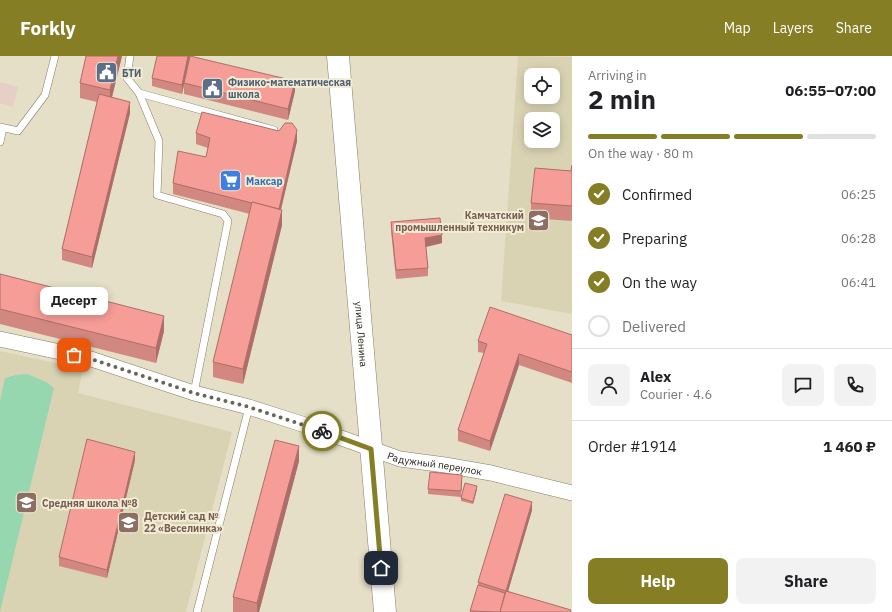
<!DOCTYPE html>
<html lang="en">
<head>
<meta charset="utf-8">
<style>
  :root { --surface:#fff; --page:#f2f2f2; --text:#202124; --muted:#757577; --line:#e0e0e0; --accent:#857e25 }
  body { margin:0; font-family:"IBM Plex Sans",sans-serif; background:var(--page); color:var(--text); height:100vh; display:flex; flex-direction:column; font-size:15px; white-space:nowrap }
  * { box-sizing:border-box; margin:0 }
  p { font-size:13px; color:var(--muted) }
  .icon { flex:none; width:22px; height:22px; fill:none; stroke:currentColor; stroke-width:2; stroke-linecap:round; stroke-linejoin:round }
  .map { position:relative; flex:1; overflow:hidden }
  .panel { display:flex; flex-direction:column; background:var(--surface); width:320px }
  .panel>* { flex:none }
  .fabs { position:absolute; left:524px; top:12px; display:grid; gap:8px }
  .fabs a { display:grid; place-items:center; width:36px; height:36px; border-radius:8px; background:var(--surface); box-shadow:0 2px 10px #0003; font-size:20px }
  .pin { position:absolute; display:grid; place-items:center; width:34px; height:34px; color:#fff; margin:-17px; border-radius:8px; box-shadow:0 2px 6px #0006 }
  .courier { position:absolute; display:grid; place-items:center; width:40px; height:40px; margin:-20px; border:3px solid #857e25; border-radius:50%; background:#fff; color:#222; box-shadow:0 1px 5px #0007 }
  .bubble { position:absolute; height:28px; border-radius:8px; background:var(--surface); box-shadow:0 2px 10px #0003; font-size:13px; font-weight:800; line-height:28px; text-align:center }
  .overview em { font-style:normal; font-weight:800 }
  .overview div { display:flex; flex-direction:column-reverse }
  .overview { display:flex; align-items:center; justify-content:space-between; height:68px; padding:0 16px }
  h1 { font-size:26px; font-weight:800; line-height:30px }
  .bar { display:grid; grid-template-columns:repeat(4,1fr); gap:6px 4px; align-content:center; height:48px; padding:0 16px }
  .bar i { height:5px; border-radius:3px; background:var(--line) }
  .bar .on { background:var(--accent) }
  .bar p { grid-column:span 4 }
  .line { display:flex; align-items:center; gap:10px; padding:0 16px; border-top:1px solid var(--line) }
  .line div { flex:1 }
  .round { display:grid; place-items:center; flex:none; width:42px; height:42px; border-radius:8px; background:var(--page) }
  ol { padding:0 16px; list-style:none }
  li { display:flex; align-items:center; gap:12px; height:44px }
  li p { margin-inline-start:auto }
  li .icon { padding:4px; border-radius:50%; background:var(--accent); color:#fff; stroke-width:4 }
  li:last-child { color:var(--muted) }
  li i { width:22px; height:22px; border:2px solid var(--line); border-radius:50% }
  .cta { display:flex; gap:8px; margin-top:auto; padding:8px 16px }
  .cta a { flex:1; height:46px; border-radius:8px; background:var(--accent); color:#fff; font-size:16px; font-weight:800; line-height:46px; text-align:center }
  .cta a+a { background:var(--page); color:var(--text) }
  header { display:flex; align-items:center; gap:24px; box-sizing:border-box; height:56px; padding:0 20px; background:var(--accent); color:#fff }
  header strong { font-size:19px }
  nav { display:flex; gap:22px; margin-inline-start:auto; font-size:14px }
  main { display:flex; flex:1; min-height:0 }
  .map>svg:first-child { display:block }
  .industrial { fill:#e6cfc4 }
  .built { fill:#dad3b3; fill-rule:evenodd }
  .grass { fill:#96d7af }
  .lines { fill:none; stroke-linecap:round; stroke-linejoin:round }
  .service-casing { stroke:#847f68; stroke-width:8 }
  .minor-casing { stroke:#847f68; stroke-width:16 }
  .primary-casing { stroke:#847f68; stroke-width:23 }
  .service { stroke:#fff; stroke-width:7 }
  .minor { stroke:#fff; stroke-width:15 }
  .primary { stroke:#fff; stroke-width:22 }
  .wall { fill:#d38781 }
  .shaded-wall { fill:#ac6e69 }
  .building { fill:#f59d96; stroke:#ac6e69 }
  .done { stroke:#686556; stroke-width:4; stroke-dasharray:0 7.2 }
  .route { stroke:#857e25; stroke-width:5 }
  .labels { text-anchor:middle; dominant-baseline:central; stroke-width:4; stroke-linejoin:round; paint-order:stroke }
  .service-label { font-size:10px; font-weight:bold; fill:#4e5e75; stroke:#f2ecd3; text-anchor:start }
  .shop-label { font-size:10px; font-weight:bold; fill:#366cbe; stroke:#f2ecd3; text-anchor:start }
  .education-label { font-size:10px; font-weight:bold; fill:#785e54; stroke:#f2ecd3; text-anchor:start }
  .street-label { font-size:10px; fill:#252319; stroke:#f2ecd3 }
</style>
</head>
<body>
<header>
<strong>Forkly</strong>
<nav><a>Map</a><a>Layers</a><a>Share</a></nav>
</header>
<main>
<div class="map">
<svg width="572" height="556" viewBox="0 0 572 556">
  <rect width="100%" height="100%" fill="#e4dfc6"/>
  <!-- industrial -->
  <polygon class="industrial" points="0,26 18,31 13,51 0,47"/>
  <!-- built -->
  <g class="built">
    <path d="M518,0L572,1V258L501,245ZM531,19H553V41H531ZM531,63H553V85H531Z"/>
    <polygon points="0,295 83,313 78,337 232,376 186,556 0,556"/>
  </g>
  <!-- grass -->
  <polygon class="grass" points="27,318 46,326 54,332 0,556 0,345 5,322 16,319"/>
  <g class="lines">
    <defs>
      <g id="service">
        <polyline points="130,0 127,22 139,37 274,74"/>
        <polyline points="139,37 159,85 157,139 223,158 228,165 194,337"/>
        <polyline points="0,71 18,75 45,39 55,0"/>
        <polyline points="0,86 3,72"/>
        <polyline points="197,556 249,351"/>
      </g>
      <g id="minor">
        <path id="s1" d="M0,283L88,302L194,337L249,351L305,369L400,403L445,409L491,417L572,437"/>
      </g>
      <g id="primary">
        <path id="s2" d="M338,0L385,556"/>
      </g>
    </defs>
    <!-- service casing -->
    <use href="#service" class="service-casing"/>
    <!-- minor casing -->
    <use href="#minor" class="minor-casing"/>
    <!-- primary casing -->
    <use href="#primary" class="primary-casing"/>
    <!-- service -->
    <use href="#service" class="service"/>
    <!-- minor -->
    <use href="#minor" class="minor"/>
    <!-- primary -->
    <use href="#primary" class="primary"/>
  </g>
  <!-- wall -->
  <g class="wall">
    <polygon points="122,0 112,41 130,57 92,212 62,204 62,193 97,46 80,42 80,27"/>
    <polygon points="190,0 182,38 152,30 152,22"/>
    <polygon points="184,27 295,35 288,64 184,38"/>
    <polygon points="196,77 297,85 281,154 282,169 243,328 213,321 213,306 250,158 173,138 173,127 206,101 208,92 196,88"/>
    <polygon points="572,109 572,165 531,162 531,147 571,115"/>
    <polygon points="391,166 442,187 426,191 428,212 428,220 396,223 391,175"/>
    <polygon points="0,218 164,275 156,307 0,268"/>
    <polygon points="572,279 572,327 519,309 490,395 458,385 458,374 484,297 478,296 478,285"/>
    <polygon points="135,404 107,522 59,510 59,501"/>
    <polygon points="299,405 259,556 233,556 233,541"/>
    <polygon points="462,425 461,441 428,438 428,433"/>
    <polygon points="477,433 473,448 461,445 461,442"/>
    <polygon points="532,454 508,535 571,556 470,556 478,529 478,526"/>
  </g>
  <!-- shaded-wall -->
  <g class="shaded-wall">
    <polygon points="118,0 122,0 110,49 110,34"/>
    <polygon points="188,0 190,0 182,38 182,29"/>
    <polygon points="295,25 295,35 288,64 288,53"/>
    <polygon points="130,46 130,57 92,212 92,201"/>
    <polygon points="297,74 297,85 278,165 278,154"/>
    <polygon points="282,154 282,169 243,328 243,313"/>
    <polygon points="442,179 442,187 425,191 425,182"/>
    <polygon points="164,260 164,275 156,307 156,292"/>
    <polygon points="519,298 519,309 490,395 490,385"/>
    <polygon points="299,390 299,405 259,556 257,556 257,547"/>
    <polygon points="135,396 135,404 107,522 107,514"/>
    <polygon points="477,430 477,433 473,448 473,446"/>
    <polygon points="532,446 532,454 502,556 506,535"/>
  </g>
  <!-- building -->
  <g class="building">
    <polygon points="86,0 118,0 110,34 80,27"/>
    <polygon points="157,0 188,0 182,29 152,22"/>
    <polygon points="190,0 295,25 288,53 184,27"/>
    <polygon points="99,38 130,46 92,201 62,193"/>
    <polygon points="202,56 279,75 285,67 292,67 297,74 279,153 252,146 252,147 173,127 178,95 206,101 210,82 196,77"/>
    <polygon points="572,109 572,150 531,147 535,112 571,115"/>
    <polygon points="252,146 282,154 243,313 213,306"/>
    <polygon points="440,162 442,179 425,182 428,212 396,214 391,166"/>
    <polygon points="0,218 164,260 156,292 0,253"/>
    <polygon points="490,251 572,279 572,316 519,298 490,385 458,374 487,288 478,285"/>
    <polygon points="87,383 135,396 107,514 59,501"/>
    <polygon points="275,384 299,390 257,547 233,541"/>
    <polygon points="430,416 462,419 461,435 428,433"/>
    <polygon points="465,427 477,430 473,446 461,442"/>
    <polygon points="505,438 532,446 506,535 478,526"/>
    <polygon points="478,529 505,537 500,556 470,555"/>
    <polygon points="506,535 571,554 570,556 500,556"/>
  </g>
  <g class="lines">
    <!-- done -->
    <polyline class="done" points="74,299 88,302 194,337 249,351 322,375"/>
    <!-- route -->
    <polyline class="route" points="322,375 371,393 381,512"/>
  </g>
  <!-- icons -->
  <defs>
    <symbol id="civic-square" viewBox="-11 -11 22 22"><rect x="-9" y="-9" width="18" height="18" rx="4" fill="#5c6f8a" stroke="#f2ecd3"/><path d="M-.6-6.5H3V-4.5H.6V-3L4-1V1h2V6H-6V1h2V-1L-.6-3ZM-1.2 2.5V6h2.4V2.5Z" fill="#fff"/></symbol>
    <symbol id="supermarket-square" viewBox="-11 -11 22 22"><rect x="-9" y="-9" width="18" height="18" rx="4" fill="#3f7fe0" stroke="#f2ecd3"/><path d="M-6-5.5h2.5l.6 2H6L4.5 2H-2.5L-4.4-4H-6ZM-1.5 3.2a1.3 1.3 0 1 0 .1 0ZM3 3.2a1.3 1.3 0 1 0 .1 0Z" fill="#fff"/></symbol>
    <symbol id="university-square" viewBox="-11 -11 22 22"><rect x="-9" y="-9" width="18" height="18" rx="4" fill="#8d6e63" stroke="#f2ecd3"/><path d="M0-5L7-2L0 1L-7-2ZM-4 1L0 2.5L4 1V4Q0 6-4 4Z" fill="#fff"/></symbol>
    <symbol id="school-square" viewBox="-11 -11 22 22"><rect x="-9" y="-9" width="18" height="18" rx="4" fill="#8d6e63" stroke="#f2ecd3"/><path d="M0-5L7-2L0 1L-7-2ZM-4 1L0 2.5L4 1V4Q0 6-4 4Z" fill="#fff"/></symbol>
  </defs>
  <g fill-rule="evenodd">
    <use href="#civic-square" x="94" y="4" width="25" height="25"/>
    <use href="#civic-square" x="200" y="20" width="25" height="25"/>
    <use href="#supermarket-square" x="218" y="112" width="25" height="25"/>
    <use href="#university-square" x="526" y="152" width="25" height="25"/>
    <use href="#school-square" x="14" y="434" width="25" height="25"/>
    <use href="#school-square" x="116" y="454" width="25" height="25"/>
  </g>
  <g class="labels">
    <!-- service labels -->
    <g class="service-label">
      <text x="122" y="17">БТИ</text>
      <text x="228" y="26">Физико-математическая<tspan x="228" dy="12">школа</tspan></text>
    </g>
    <!-- shop labels -->
    <g class="shop-label">
      <text x="246" y="125">Максар</text>
    </g>
    <!-- education labels -->
    <g class="education-label">
      <text x="524" y="159" text-anchor="end">Камчатский<tspan x="524" dy="12">промышленный техникум</tspan></text>
      <text x="42" y="447">Средняя школа №8</text>
      <text x="144" y="460">Детский сад №<tspan x="144" dy="12">22 «Веселинка»</tspan></text>
    </g>
    <!-- street labels -->
    <g class="street-label">
      <text stroke="none"><textPath href="#s2" startOffset="279">улица Ленина</textPath></text>
      <text stroke="none"><textPath href="#s1" startOffset="453">Радужный переулок</textPath></text>
    </g>
  </g>
</svg>
<div class="fabs">
<a><svg class="icon" aria-label="locate" viewBox="0 0 24 24"><circle cx="12" cy="12" r="6"/><path d="M12 2v4M12 18v4M2 12h4M18 12h4"/></svg></a>
<a><svg class="icon" aria-label="layers" viewBox="0 0 24 24"><path d="M12 4l9 5-9 5-9-5zM3 14l9 5 9-5"/></svg></a>
</div>
<div class="pin" style="left:74px;top:299px;background:#ea580c"><svg class="icon" aria-label="bag" viewBox="0 0 24 24"><path d="M5 8h14l-1 12H6zM9 8a3 3 0 0 1 6 0"/></svg></div>
<div class="pin" style="left:381px;top:512px;background:#1f2937"><svg class="icon" aria-label="home" viewBox="0 0 24 24"><path d="M3 11l9-7 9 7M6 9v11h12V9"/></svg></div>
<div class="courier" style="left:322px;top:375px"><svg class="icon" aria-label="bike" viewBox="0 0 24 24"><circle cx="6" cy="16" r="4"/><circle cx="18" cy="16" r="4"/><path d="M6 16l4-8h5l3 8M10 8l3 8H6M13 5h3"/></svg></div>
<div class="bubble" style="left:40px;top:231px;width:68px">Десерт</div>
</div>
<section class="panel">
<div class="overview"><div><h1>2 min</h1><p>Arriving in</p></div><em>06:55–07:00</em></div>
<div class="bar"><i class="on"></i><i class="on"></i><i class="on"></i><i></i><p>On the way · 80 m</p></div>
<ol>
<li><svg class="icon" aria-label="check" viewBox="0 0 24 24"><path d="M5 12l5 5 9-10"/></svg>Confirmed<p>06:25</p></li>
<li><svg class="icon" aria-label="check" viewBox="0 0 24 24"><path d="M5 12l5 5 9-10"/></svg>Preparing<p>06:28</p></li>
<li><svg class="icon" aria-label="check" viewBox="0 0 24 24"><path d="M5 12l5 5 9-10"/></svg>On the way<p>06:41</p></li>
<li><i></i>Delivered</li>
</ol>
<div class="line" style="height:72px"><a class="round"><svg class="icon" aria-label="person" viewBox="0 0 24 24"><circle cx="12" cy="8" r="4"/><path d="M4 21q1-7 8-7t8 7"/></svg></a><div><b>Alex</b><p>Courier · 4.6</p></div><a class="round"><svg class="icon" aria-label="chat" viewBox="0 0 24 24"><path d="M4 5h16v11H9l-5 4z"/></svg></a><a class="round"><svg class="icon" aria-label="phone" viewBox="0 0 24 24"><path d="M5 4h4l2 5-3 2q2 4 5 5l2-3 5 2v4C11 20 4 13 5 4z"/></svg></a></div>
<div class="line" style="height:52px"><div>Order #1914</div><b>1 460 ₽</b></div>
<div class="cta"><a>Help</a><a>Share</a></div>
</section>
</main>
</body>
</html>
